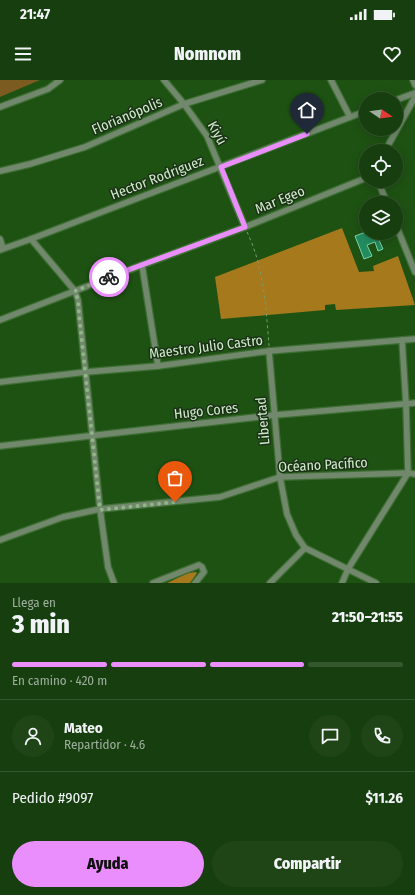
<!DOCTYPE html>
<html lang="es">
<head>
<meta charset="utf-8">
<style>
  :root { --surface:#163e0e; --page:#1f4517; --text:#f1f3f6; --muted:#9eae9e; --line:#35572e; --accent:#ea8dfd }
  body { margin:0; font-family:"Fira Sans Condensed",sans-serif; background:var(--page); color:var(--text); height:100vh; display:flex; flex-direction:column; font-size:15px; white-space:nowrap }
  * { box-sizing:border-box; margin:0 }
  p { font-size:13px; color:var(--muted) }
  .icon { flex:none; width:22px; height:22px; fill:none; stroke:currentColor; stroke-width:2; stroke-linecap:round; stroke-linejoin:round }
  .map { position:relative; height:503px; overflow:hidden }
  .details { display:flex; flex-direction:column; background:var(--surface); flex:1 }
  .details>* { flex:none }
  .needle { width:26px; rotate:103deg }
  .buttons { position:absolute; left:359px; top:12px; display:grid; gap:8px }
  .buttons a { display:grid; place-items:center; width:44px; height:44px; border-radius:50%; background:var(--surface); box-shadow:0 2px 10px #0003,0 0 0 1px var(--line); font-size:20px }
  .pin { position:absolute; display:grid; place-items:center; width:34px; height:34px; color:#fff; margin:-41px -17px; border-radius:50% 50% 50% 0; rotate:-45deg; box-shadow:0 0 4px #0007 }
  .pin .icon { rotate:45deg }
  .courier { position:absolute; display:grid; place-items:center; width:40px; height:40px; margin:-20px; border:3px solid #ea8dfd; border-radius:50%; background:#fff; color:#222; box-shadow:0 1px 5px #0007 }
  .summary em { font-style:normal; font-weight:800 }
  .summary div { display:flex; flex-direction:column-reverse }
  .summary { display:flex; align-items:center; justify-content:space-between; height:68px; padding:0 12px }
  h1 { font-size:26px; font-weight:800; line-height:30px }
  .bar { display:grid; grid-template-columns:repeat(4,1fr); gap:6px 4px; align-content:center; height:48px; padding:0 12px }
  .bar i { height:5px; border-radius:3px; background:var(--line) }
  .bar .selected { background:var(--accent) }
  .bar p { grid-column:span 4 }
  .line { display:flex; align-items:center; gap:10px; padding:0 12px; border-top:1px solid var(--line) }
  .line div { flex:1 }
  .round { display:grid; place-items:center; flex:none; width:42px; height:42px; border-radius:21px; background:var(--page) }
  .cta { display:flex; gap:8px; margin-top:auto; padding:8px 12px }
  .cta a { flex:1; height:46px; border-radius:24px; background:var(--accent); color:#111; font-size:16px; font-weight:800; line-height:46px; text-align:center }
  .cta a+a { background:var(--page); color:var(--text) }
  .status { display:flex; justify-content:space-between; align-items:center; height:28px; padding:0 20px; background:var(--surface); direction:ltr }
  .status svg { height:11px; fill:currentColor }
  header { display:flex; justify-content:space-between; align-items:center; height:52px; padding:0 12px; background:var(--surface); font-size:18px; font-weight:800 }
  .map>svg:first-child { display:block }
  .green { fill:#7b5b1f }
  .forest { fill:#a6791c }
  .building { fill:#228c5f; stroke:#7cd4a7 }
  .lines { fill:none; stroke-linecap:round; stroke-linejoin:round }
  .minor-casing { stroke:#3e6e34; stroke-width:8 }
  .path { stroke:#759d6c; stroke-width:1; stroke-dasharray:3 3; stroke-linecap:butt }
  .minor { stroke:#71886c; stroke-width:5.5 }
  .done { stroke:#91b589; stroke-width:4; stroke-dasharray:0 7.2 }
  .route { stroke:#ea8dfd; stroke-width:5 }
  .labels { text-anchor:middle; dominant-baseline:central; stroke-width:3; stroke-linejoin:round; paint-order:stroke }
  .street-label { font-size:14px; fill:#cfebc9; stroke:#1b3117 }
</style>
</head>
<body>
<div class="status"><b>21:47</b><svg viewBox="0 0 49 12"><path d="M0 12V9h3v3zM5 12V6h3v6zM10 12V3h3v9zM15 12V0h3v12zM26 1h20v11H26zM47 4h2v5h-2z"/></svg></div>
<header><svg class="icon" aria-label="menu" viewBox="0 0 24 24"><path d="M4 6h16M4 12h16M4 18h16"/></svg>Nomnom<svg class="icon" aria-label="heart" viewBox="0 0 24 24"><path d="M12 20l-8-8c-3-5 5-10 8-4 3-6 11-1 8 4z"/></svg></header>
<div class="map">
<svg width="415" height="503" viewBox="0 0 415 503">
  <rect width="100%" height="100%" fill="#1e5213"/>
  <!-- green -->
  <polygon class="green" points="0,0 40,0 0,17"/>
  <!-- forest -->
  <g class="forest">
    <polygon points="342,148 359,192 374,191 373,186 398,176 415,225 336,230 335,224 325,225 325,230 221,239 215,197"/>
    <polygon points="196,492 197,493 190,503 167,503 188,493"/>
  </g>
  <!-- building -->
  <polygon class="building" points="366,152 366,153 382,153 384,158 379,160 383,169 378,171 375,162 367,165 372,176 364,179 355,156"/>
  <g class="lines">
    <defs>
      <g id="minor">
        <polyline points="164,0 184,24 207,56 245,147"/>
        <polyline points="331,0 350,37"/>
        <polyline points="413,0 415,5"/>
        <polyline points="396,20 415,13"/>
        <polyline points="0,27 48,9 60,0"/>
        <polyline points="385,71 415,17"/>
        <polyline points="0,91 30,84 85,67 184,24 262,0"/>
        <polyline points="378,101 387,123"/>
        <polyline points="396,145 415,192"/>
        <polyline points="0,159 3,168"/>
        <polyline points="31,159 75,211 78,220 100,429 108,487 114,503"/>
        <polyline points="0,170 31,159 366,31"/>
        <polyline points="142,185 158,286"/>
        <polyline points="0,240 142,185 245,147 366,98"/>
        <polyline points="269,271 280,397 287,434 296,455 305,468 376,503"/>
        <polyline points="0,302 86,292 158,286 269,271 415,259"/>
        <polyline points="0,366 275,335 415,323"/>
        <polyline points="0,460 63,437 100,429 220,417 280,397 408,393 415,394"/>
        <polyline points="153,503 199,485 202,487 204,492 195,503"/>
        <polyline points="270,503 305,468"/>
        <polyline points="342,503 348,489 408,393 406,324 402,260"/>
      </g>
    </defs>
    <!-- minor casing -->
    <use href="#minor" class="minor-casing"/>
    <!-- path -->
    <path class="path" d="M247,152C264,187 266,228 269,266"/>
    <!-- minor -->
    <use href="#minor" class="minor"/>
  </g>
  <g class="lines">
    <!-- done -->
    <polyline class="done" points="109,197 75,211 78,220 79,234 100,430 175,422"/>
    <!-- route -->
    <polyline class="route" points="109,197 245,147 221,87 307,54"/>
  </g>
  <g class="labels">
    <!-- street labels -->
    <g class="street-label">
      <text transform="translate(127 36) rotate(-23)">Florianópolis</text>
      <text transform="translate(217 53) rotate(61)">Kiyú</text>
      <text transform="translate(157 98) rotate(-21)">Hector Rodriguez</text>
      <text transform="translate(280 120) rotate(-22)">Mar Egeo</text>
      <text transform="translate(206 267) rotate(-7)">Maestro Julio Castro</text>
      <text transform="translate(206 331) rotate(-6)">Hugo Cores</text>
      <text transform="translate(263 341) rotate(-95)">Libertad</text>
      <text transform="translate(323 385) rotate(-3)">Océano Pacífico</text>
    </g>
  </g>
</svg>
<div class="buttons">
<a><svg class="needle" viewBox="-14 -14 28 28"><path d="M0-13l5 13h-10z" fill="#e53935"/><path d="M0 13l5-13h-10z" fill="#9eae9e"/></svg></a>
<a><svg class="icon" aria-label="locate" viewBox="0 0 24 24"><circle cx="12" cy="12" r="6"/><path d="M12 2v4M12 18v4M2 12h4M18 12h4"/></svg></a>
<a><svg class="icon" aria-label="layers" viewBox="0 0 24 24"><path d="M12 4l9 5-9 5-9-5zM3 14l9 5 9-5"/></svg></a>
</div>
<div class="pin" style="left:175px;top:422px;background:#ea580c"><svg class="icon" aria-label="bag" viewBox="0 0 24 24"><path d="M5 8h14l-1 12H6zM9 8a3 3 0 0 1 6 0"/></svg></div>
<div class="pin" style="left:307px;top:54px;background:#1f2937"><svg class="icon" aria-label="home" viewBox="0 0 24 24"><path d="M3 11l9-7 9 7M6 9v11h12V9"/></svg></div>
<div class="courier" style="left:109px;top:197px"><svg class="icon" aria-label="bike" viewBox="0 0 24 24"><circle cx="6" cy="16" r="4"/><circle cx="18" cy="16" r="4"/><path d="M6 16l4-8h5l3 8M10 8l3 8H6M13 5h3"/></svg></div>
</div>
<section class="details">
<div class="summary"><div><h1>3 min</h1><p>Llega en</p></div><em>21:50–21:55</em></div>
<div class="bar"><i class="selected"></i><i class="selected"></i><i class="selected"></i><i></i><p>En camino · 420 m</p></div>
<div class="line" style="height:72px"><a class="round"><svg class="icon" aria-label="person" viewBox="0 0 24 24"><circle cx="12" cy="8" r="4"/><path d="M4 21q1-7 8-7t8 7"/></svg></a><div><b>Mateo</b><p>Repartidor · 4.6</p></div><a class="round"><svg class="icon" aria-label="chat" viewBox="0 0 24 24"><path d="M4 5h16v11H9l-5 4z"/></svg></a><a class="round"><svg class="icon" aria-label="phone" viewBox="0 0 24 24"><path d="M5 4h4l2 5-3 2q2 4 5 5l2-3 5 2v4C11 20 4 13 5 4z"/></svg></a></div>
<div class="line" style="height:52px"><div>Pedido #9097</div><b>$11.26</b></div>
<div class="cta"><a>Ayuda</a><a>Compartir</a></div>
</section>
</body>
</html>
